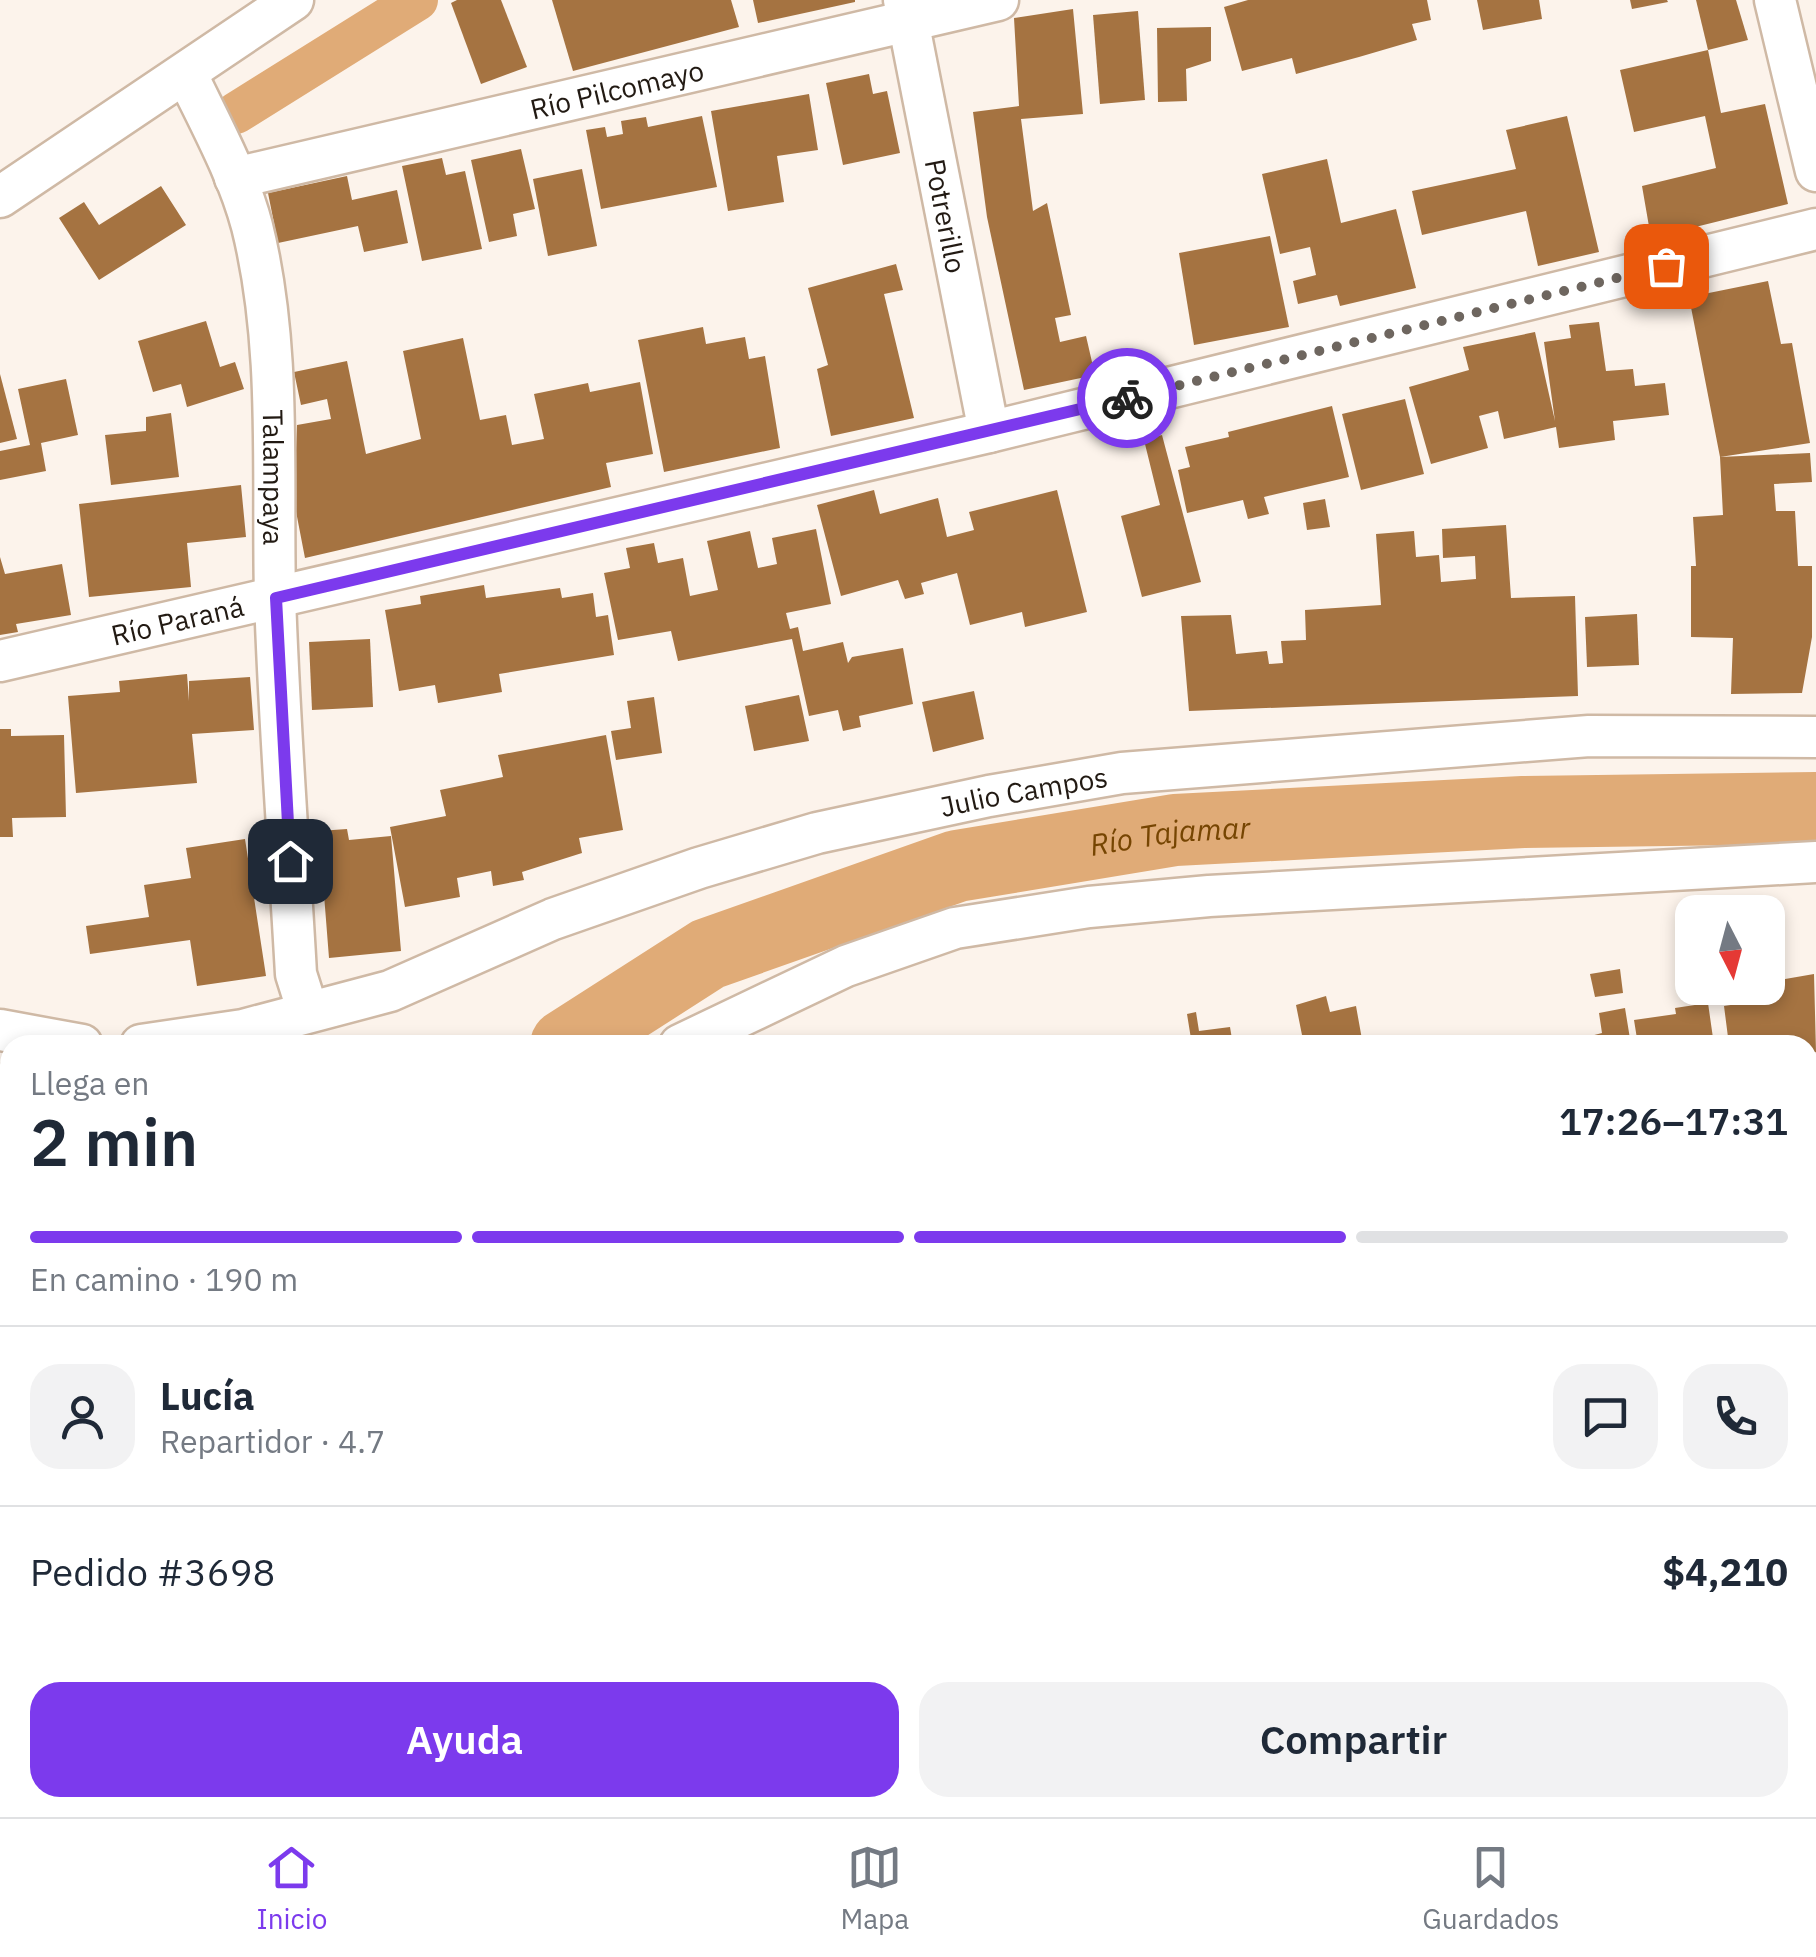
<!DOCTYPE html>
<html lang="es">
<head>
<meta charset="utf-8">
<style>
  :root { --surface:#fff; --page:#f2f2f3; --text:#1f2937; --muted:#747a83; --line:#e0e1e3; --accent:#7c3aed }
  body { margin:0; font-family:"IBM Plex Sans",sans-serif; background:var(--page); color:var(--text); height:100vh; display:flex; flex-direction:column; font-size:38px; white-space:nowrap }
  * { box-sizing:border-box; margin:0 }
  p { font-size:32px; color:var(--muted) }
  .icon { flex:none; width:55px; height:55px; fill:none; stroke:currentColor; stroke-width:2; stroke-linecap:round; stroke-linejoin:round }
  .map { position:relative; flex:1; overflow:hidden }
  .side { position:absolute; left:0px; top:1035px; width:1818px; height:782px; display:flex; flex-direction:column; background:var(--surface); border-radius:30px 30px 0 0; box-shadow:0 5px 15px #0003 }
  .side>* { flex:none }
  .needle { width:65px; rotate:174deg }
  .buttons { position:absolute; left:1675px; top:895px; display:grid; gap:20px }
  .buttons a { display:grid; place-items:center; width:110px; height:110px; border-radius:20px; background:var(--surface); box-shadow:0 5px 15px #0003; font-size:50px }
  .pin { position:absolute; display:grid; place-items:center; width:85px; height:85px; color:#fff; margin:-42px; border-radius:20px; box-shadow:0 5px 15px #0006 }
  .courier { position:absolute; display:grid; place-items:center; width:100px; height:100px; margin:-50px; border:8px solid #7c3aed; border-radius:50%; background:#fff; color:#222; box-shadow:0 2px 12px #0007 }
  .overview em { font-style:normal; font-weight:600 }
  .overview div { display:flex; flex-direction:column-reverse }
  .overview { display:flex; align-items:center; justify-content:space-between; height:170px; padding:0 30px }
  h1 { font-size:65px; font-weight:600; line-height:75px }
  .bar { display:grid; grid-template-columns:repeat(4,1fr); gap:15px 10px; align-content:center; height:120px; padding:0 30px }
  .bar i { height:12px; border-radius:8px; background:var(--line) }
  .bar .on { background:var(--accent) }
  .bar p { grid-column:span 4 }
  .line { display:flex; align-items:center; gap:25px; padding:0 30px; border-top:2px solid var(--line) }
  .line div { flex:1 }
  .round { display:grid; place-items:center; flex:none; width:105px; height:105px; border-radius:30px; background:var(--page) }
  .button { display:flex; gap:20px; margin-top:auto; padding:20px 30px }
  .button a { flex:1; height:115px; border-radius:30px; background:var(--accent); color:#fff; font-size:40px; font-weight:600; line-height:115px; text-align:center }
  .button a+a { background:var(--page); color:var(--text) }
  .tab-bar { display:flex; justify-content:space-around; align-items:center; height:140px; border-top:2px solid var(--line); background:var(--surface); font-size:28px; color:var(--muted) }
  .tab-bar a { display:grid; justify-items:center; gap:5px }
  .tab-bar .on { color:var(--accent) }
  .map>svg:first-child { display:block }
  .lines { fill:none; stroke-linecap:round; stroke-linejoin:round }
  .canal { stroke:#e0ab77; stroke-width:42 }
  .river { stroke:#e0ab77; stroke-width:72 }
  .building { fill:#a57341 }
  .minor-casing { stroke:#cfb9a5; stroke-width:45 }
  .minor { stroke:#fff; stroke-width:40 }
  .done { stroke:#6e665f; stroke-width:10; stroke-dasharray:0 18 }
  .route { stroke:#7c3aed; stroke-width:12 }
  .labels { text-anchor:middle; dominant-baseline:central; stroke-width:8; stroke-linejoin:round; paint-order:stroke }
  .street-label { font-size:28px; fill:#221a13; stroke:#fff }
  .water-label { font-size:30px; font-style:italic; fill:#764502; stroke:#fff }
</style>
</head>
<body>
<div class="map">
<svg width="1816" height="1817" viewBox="0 0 1816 1817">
  <rect width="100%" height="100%" fill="#fcf3eb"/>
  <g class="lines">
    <!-- canal -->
    <polyline class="canal" points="236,113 417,0"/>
    <!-- river -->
    <g class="river">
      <path id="s1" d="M566,1045L708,954L957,866L1175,830L1523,812L1816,808"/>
      <polyline points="0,1465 10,1457"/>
    </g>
  </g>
  <!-- building -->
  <g class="building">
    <polygon points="457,0 501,0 527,67 481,84 451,3"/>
    <polygon points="552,0 731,0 739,27 573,71"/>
    <polygon points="753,0 855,0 855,2 758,23"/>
    <polygon points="1248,0 1427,0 1431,20 1412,24 1417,40 1359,57 1296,74 1292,58 1242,71 1224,7"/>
    <polygon points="1477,0 1539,0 1542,19 1483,30"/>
    <polygon points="1630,0 1667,0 1668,2 1632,9"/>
    <polygon points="1696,0 1736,0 1748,40 1708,50"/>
    <polygon points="1073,9 1083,114 1021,119 1033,211 1047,203 1071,315 1055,318 1060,342 1086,336 1095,375 1024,390 987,217 973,112 1019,106 1014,18"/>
    <polygon points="1138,11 1145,100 1100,104 1093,15"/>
    <polygon points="1211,27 1211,61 1186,69 1187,101 1158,102 1157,28"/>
    <polygon points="1708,50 1721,113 1765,104 1788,204 1651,238 1642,186 1716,168 1705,116 1634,132 1620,70"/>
    <polygon points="869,74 873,94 887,91 900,153 843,165 826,83"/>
    <polygon points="809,94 818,150 777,156 784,202 728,211 711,111"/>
    <polygon points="702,116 717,187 601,209 586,130 605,127 607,137 623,134 621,121 646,117 648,127"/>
    <polygon points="1567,116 1599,252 1538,266 1526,211 1422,235 1412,191 1516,169 1506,130"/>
    <polygon points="521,149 535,209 513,214 517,236 489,242 471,160"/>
    <polygon points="442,158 446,175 465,171 482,249 422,261 402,166"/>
    <polygon points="1327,159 1341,223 1396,209 1416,288 1340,306 1337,295 1298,304 1293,281 1316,275 1310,247 1280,254 1262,174"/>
    <polygon points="582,169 597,246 548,256 533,179"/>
    <polygon points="347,176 352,200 397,190 408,243 364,252 358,226 278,243 268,193"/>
    <polygon points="161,186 186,225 99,280 59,218 84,202 99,225"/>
    <polygon points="1270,236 1289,327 1194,345 1179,253"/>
    <polygon points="896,264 903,290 884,294 914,418 831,436 817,369 828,365 808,288"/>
    <polygon points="1768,281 1781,344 1792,343 1810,443 1720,457 1810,453 1812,482 1774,484 1776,511 1795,511 1798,566 1812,566 1812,637 1802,693 1731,694 1733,638 1691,637 1691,566 1696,566 1693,517 1723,515 1720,457 1689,297"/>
    <polygon points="206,321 220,367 235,362 244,389 187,407 181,384 153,392 138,341"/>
    <polygon points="1599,322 1606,371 1633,369 1635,386 1665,383 1669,415 1613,421 1615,440 1559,448 1556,427 1504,439 1498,411 1479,416 1488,448 1431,464 1409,387 1469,370 1463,347 1535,332 1555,421 1544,342 1571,338 1569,325"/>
    <polygon points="703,327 706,344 745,337 749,359 765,356 780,448 664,472 638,340"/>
    <polygon points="463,338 480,420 506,415 512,445 544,439 534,394 588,383 590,392 640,382 653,454 606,463 611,487 305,558 294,501 297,425 331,419 327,399 301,405 294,372 347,361 366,454 421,439 403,351"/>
    <polygon points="0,374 17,439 0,443"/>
    <polygon points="66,379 78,435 41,443 46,471 0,480 0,451 30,445 18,389"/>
    <polygon points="1405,399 1424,474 1361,490 1342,414"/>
    <polygon points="1332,406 1349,477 1264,497 1269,514 1248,519 1243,500 1187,513 1178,470 1190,467 1185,447 1229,437 1228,432"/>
    <polygon points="171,413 179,477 111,485 105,435 146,431 146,417"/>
    <polygon points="1162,435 1201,582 1142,597 1121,516 1160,505 1144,440"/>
    <polygon points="241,485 246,537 187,543 191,587 89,597 79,504"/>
    <polygon points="874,490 880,514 938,498 947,537 974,530 969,512 1057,490 1087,612 1025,627 1022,612 970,625 957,573 921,583 924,594 905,599 898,580 841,596 817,505"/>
    <polygon points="1325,499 1330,527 1307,530 1303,503"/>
    <polygon points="1506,525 1511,598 1575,596 1578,696 1189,711 1181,616 1231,615 1236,654 1267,651 1269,664 1283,663 1281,641 1306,640 1305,610 1381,605 1376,534 1414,531 1416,557 1439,555 1441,582 1476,579 1475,556 1443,558 1442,529"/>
    <polygon points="816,529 831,604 786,613 790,629 798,627 803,651 843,642 848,663 852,657 903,648 913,704 859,716 861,727 843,731 838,710 809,716 792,639 678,661 671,631 618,640 604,573 630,568 626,548 654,543 658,563 683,558 690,596 718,590 707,541 750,531 758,568 777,564 772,538"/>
    <polygon points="0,557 5,574 62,564 71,615 16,624 18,632 0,635"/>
    <polygon points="484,585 486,598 560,588 562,598 593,593 596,617 608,615 614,655 499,674 502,692 438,703 435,685 399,691 385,610 421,604 420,596"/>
    <polygon points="1637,614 1639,665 1587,667 1585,617"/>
    <polygon points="370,639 373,707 312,710 309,642"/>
    <polygon points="187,674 189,701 189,681 250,677 254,730 192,734 197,783 76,793 68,696 120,692 119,681"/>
    <polygon points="974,691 984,739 933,752 922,702"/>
    <polygon points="799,695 809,741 754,751 745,706"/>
    <polygon points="654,697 662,753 616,760 611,731 631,728 627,701"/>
    <polygon points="0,729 11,729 11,736 64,735 66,817 12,818 13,837 0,837"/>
    <polygon points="606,735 623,830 579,838 582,853 522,872 524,880 493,886 491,871 457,878 460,897 405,907 390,827 446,816 440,790 503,777 498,755"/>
    <polygon points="347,829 349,840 391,836 401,951 329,958 319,831"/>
    <polygon points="245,839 266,976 197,986 190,940 90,954 86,926 149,917 144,885 191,878 186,848"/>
    <polygon points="1620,969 1623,993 1595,997 1590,974"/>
    <polygon points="1814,974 1816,1052 1808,1054 1808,1045 1729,1045 1724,1006 1770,999 1768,982"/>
    <polygon points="1326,996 1330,1012 1356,1006 1363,1045 1304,1045 1296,1005"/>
    <polygon points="1708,1003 1714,1045 1638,1045 1634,1020 1676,1014 1675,1008"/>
    <polygon points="1625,1008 1631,1045 1556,1045 1602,1033 1599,1013"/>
    <polygon points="1196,1012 1199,1031 1230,1027 1233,1045 1192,1045 1187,1014"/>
    <polygon points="1816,1318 1816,1441 1808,1442 1808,1320"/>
    <polygon points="1816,1481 1816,1634 1814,1634 1808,1601 1808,1483"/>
    <polygon points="10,1628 10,1701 0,1703 0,1638"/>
    <polygon points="10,1754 10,1808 56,1808 57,1817 0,1817 0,1756"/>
    <polygon points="285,1808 369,1808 371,1817 286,1817"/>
    <polygon points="450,1808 554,1808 556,1817 451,1817"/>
    <polygon points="632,1808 659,1808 660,1817 634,1817"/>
    <polygon points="692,1808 732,1808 732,1809 694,1817"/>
    <polygon points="1056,1808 1102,1808 1104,1817 1057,1817"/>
    <polygon points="1158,1808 1205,1808 1207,1817 1159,1817"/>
    <polygon points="1218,1808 1342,1808 1344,1817 1220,1817"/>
    <polygon points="1444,1808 1479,1808 1481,1817 1415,1817"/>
    <polygon points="1709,1808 1790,1808 1791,1815 1711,1817"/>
  </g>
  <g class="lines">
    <defs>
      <g id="minor">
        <path id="s2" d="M904,0L989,432"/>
        <polyline points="1775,0 1816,171"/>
        <path id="s3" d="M186,73C210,123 238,173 252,226C282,346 272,473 275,596C279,722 289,848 296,974L308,1012"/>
        <path id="s4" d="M235,178L998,0"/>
        <polyline points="0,197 293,0"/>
        <path id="s5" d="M0,661L989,432L1816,229"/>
        <polyline points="0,1030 82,1045"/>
        <path id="s6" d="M141,1045L243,1030L390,991L553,919L699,868L817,833L989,796L1122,773L1589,736L1816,737"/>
        <polyline points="680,1045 846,966 955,928 1089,907 1209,896 1816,862"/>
        <polyline points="0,1085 10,1087"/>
        <polyline points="1808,1085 1816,1084"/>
        <polyline points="0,1317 10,1308"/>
        <polyline points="0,1600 10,1591"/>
        <polyline points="1808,1728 1816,1768"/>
        <polyline points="419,1808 420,1817"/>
        <polyline points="1379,1808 1381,1817"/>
        <polyline points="861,1817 899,1808"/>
      </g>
    </defs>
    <!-- minor casing -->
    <use href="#minor" class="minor-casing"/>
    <!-- minor -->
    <use href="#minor" class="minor"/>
  </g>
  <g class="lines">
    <!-- done -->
    <polyline class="done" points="1127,398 1666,266"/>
    <!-- route -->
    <polyline class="route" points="290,861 276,598 1127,398"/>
  </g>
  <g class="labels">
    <!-- street labels -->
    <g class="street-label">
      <text stroke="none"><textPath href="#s4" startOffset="392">Río Pilcomayo</textPath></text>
      <text stroke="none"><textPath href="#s2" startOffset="220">Potrerillo</textPath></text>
      <text stroke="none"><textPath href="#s3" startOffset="420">Talampaya</textPath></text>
      <text stroke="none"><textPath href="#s5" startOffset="182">Río Paraná</textPath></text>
      <text stroke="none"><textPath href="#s6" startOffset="922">Julio Campos</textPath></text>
    </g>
    <!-- water labels -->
    <g class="water-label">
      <text stroke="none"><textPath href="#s1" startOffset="648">Río Tajamar</textPath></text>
    </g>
  </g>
</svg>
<div class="buttons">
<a><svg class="needle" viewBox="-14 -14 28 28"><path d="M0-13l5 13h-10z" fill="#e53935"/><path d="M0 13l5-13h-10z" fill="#747a83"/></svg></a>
</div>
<div class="pin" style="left:1666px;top:266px;background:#ea580c"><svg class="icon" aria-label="bag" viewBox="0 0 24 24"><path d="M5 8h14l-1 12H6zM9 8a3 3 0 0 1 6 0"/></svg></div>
<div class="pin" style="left:290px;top:861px;background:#1f2937"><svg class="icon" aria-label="home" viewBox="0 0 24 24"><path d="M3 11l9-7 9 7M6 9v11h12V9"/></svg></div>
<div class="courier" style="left:1127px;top:398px"><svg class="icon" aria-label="bike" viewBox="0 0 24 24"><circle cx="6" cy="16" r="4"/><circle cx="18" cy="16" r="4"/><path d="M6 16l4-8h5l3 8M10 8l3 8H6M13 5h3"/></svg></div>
<section class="side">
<div class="overview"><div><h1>2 min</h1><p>Llega en</p></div><em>17:26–17:31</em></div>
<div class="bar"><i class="on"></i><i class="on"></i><i class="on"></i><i></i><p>En camino · 190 m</p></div>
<div class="line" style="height:180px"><a class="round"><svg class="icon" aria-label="person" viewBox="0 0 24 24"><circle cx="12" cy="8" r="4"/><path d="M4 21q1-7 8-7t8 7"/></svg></a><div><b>Lucía</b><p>Repartidor · 4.7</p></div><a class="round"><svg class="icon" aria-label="chat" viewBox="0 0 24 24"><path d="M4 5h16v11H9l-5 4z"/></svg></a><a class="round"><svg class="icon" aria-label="phone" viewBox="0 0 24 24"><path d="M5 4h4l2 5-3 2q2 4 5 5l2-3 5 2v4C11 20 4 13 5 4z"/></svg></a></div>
<div class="line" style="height:130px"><div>Pedido #3698</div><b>$4,210</b></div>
<div class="button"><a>Ayuda</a><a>Compartir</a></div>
</section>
</div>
<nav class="tab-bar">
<a class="on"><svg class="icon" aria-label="home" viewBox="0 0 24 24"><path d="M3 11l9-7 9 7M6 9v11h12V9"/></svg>Inicio</a>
<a><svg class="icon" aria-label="map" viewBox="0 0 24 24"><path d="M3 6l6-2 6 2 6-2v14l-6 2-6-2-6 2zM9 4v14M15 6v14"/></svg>Mapa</a>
<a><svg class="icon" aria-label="saved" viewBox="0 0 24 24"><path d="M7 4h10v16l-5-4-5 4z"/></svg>Guardados</a>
</nav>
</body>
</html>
